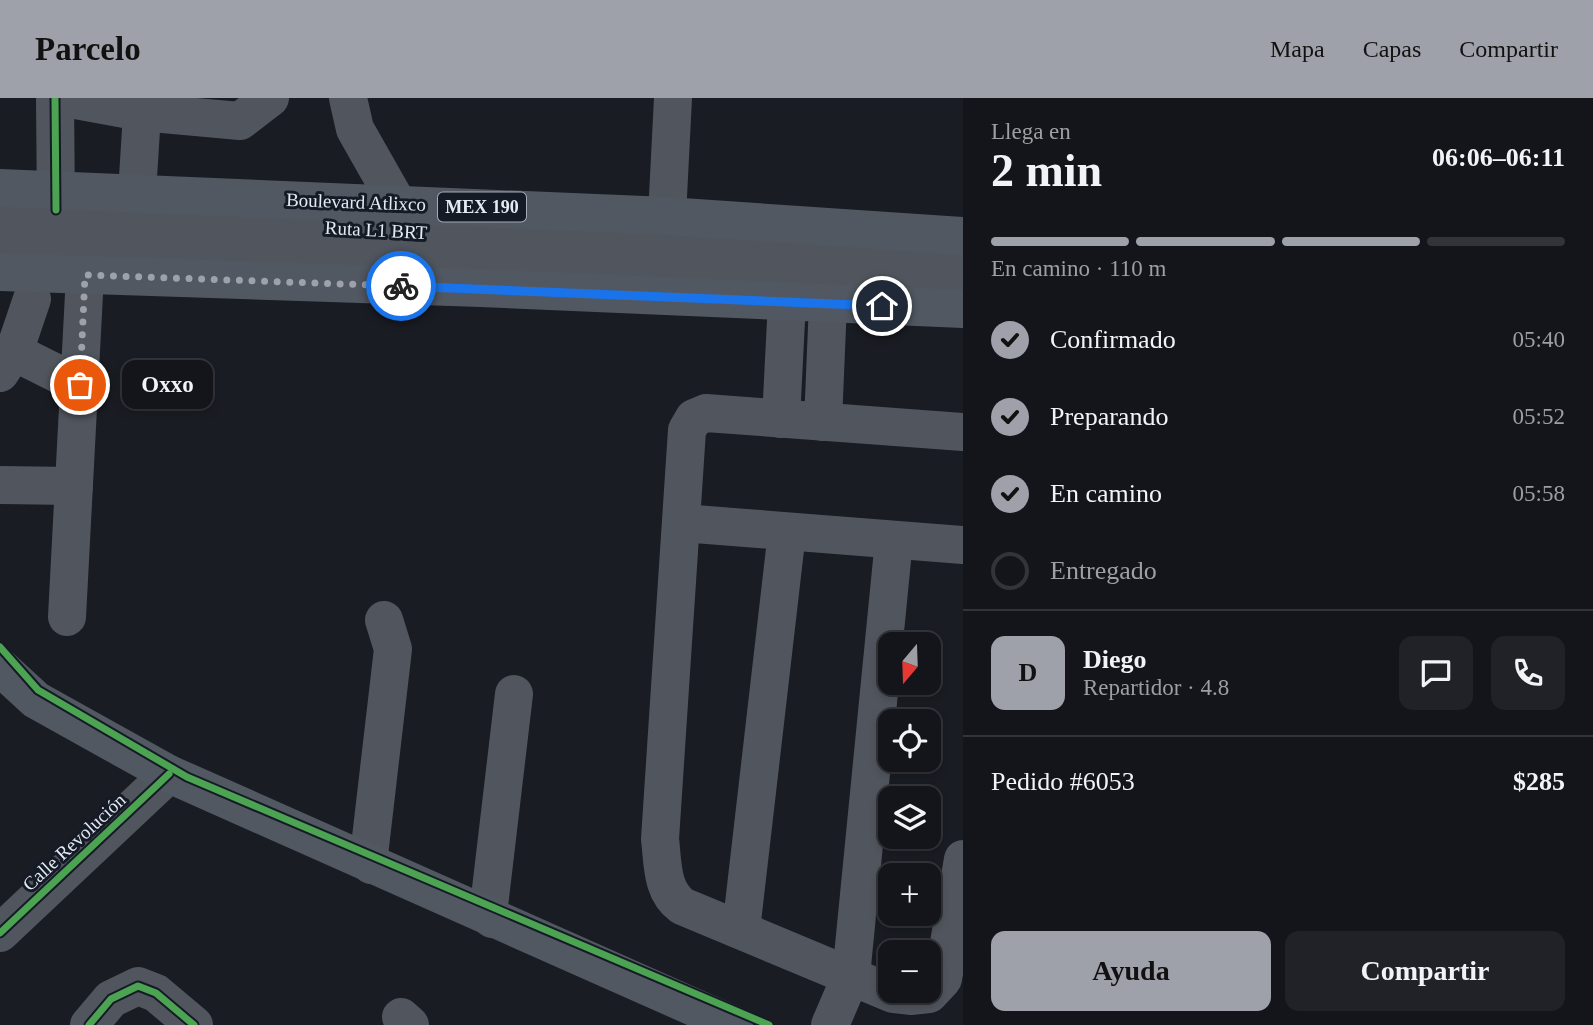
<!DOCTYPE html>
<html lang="es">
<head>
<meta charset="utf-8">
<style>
  :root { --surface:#13151a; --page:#202227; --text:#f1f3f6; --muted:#9d9fa2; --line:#323439; --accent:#9ea1a9 }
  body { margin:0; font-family:Georgia,serif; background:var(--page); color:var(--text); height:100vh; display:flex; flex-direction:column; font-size:26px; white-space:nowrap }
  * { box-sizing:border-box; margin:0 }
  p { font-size:23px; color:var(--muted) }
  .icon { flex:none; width:38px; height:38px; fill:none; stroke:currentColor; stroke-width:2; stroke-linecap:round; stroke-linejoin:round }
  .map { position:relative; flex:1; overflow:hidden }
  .panel { display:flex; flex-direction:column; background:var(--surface); width:630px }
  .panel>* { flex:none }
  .needle { width:46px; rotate:199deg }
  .tools { position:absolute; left:878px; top:534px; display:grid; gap:14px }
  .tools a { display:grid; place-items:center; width:63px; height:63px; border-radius:14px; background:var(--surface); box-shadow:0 4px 10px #0003,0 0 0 2px var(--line); font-size:35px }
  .pin { position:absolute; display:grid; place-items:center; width:60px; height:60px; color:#fff; margin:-30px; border:4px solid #fff; border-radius:50%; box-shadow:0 2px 7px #0007 }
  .courier { position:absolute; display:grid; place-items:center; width:70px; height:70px; margin:-35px; border:5px solid #1a73e8; border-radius:50%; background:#fff; color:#222; box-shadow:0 2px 9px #0007 }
  .bubble { position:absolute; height:49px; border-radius:14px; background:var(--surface); box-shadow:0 4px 10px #0003,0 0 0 2px var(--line); font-size:23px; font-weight:700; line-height:49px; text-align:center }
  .summary em { font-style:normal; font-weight:700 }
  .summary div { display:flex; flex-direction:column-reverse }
  .summary { display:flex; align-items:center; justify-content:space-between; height:119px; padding:0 28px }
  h1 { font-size:46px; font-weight:700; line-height:52px }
  .bar { display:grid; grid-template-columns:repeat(4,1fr); gap:10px 7px; align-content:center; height:84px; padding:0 28px }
  .bar i { height:9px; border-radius:5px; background:var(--line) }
  .bar .active { background:var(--accent) }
  .bar p { grid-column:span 4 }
  .line { display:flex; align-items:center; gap:18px; padding:0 28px; border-top:2px solid var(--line) }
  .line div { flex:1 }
  .round { display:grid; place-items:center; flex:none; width:74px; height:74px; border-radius:14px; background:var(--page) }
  ol { padding:0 28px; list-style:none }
  li { display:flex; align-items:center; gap:21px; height:77px }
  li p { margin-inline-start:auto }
  li .icon { padding:7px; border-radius:50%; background:var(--accent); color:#111; stroke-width:4 }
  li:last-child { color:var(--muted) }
  li i { width:38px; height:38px; border:4px solid var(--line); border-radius:50% }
  .button { display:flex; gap:14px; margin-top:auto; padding:14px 28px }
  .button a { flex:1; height:80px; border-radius:14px; background:var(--accent); color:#111; font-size:28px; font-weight:700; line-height:80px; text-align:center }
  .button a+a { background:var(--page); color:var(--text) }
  header { display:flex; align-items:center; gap:42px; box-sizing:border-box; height:98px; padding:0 35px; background:var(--accent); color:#111 }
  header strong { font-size:33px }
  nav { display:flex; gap:38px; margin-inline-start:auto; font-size:24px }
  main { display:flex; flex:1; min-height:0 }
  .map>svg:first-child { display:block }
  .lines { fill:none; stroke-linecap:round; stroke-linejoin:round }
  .minor { stroke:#51565e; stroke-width:38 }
  .major { stroke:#515861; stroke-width:38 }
  .cycleway-casing { stroke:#151b26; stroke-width:11 }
  .cycleway { stroke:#4ca352; stroke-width:7 }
  .done { stroke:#9ea1a9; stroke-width:7; stroke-dasharray:0 12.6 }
  .route { stroke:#1a73e8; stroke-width:9 }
  .labels { text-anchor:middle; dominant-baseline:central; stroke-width:6; stroke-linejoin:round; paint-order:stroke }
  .shield { fill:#151b26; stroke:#a7abb4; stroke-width:2 }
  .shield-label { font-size:18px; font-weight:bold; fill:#e5e9f1 }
  .street-label { font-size:19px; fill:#e5e9f1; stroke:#151b26 }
</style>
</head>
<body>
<header>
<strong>Parcelo</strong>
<nav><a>Mapa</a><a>Capas</a><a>Compartir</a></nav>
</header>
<main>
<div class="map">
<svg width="963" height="927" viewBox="0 0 963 927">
  <rect width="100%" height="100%" fill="#191c22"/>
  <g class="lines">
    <!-- minor -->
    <g class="minor">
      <polyline points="55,0 56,112"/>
      <polyline points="65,0 141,14 240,23 270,0"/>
      <polyline points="348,0 355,31 397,105"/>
      <polyline points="137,95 143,0"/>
      <polyline points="0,109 276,127 963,158"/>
      <polyline points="667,118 673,0"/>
      <polyline points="0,141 372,161 903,182 963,188"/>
      <polyline points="14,254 80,287"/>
      <polyline points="0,275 14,254 32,201"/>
      <polyline points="781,321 787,203"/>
      <polyline points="823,324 828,205"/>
      <path d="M963,334L706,315L694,320L687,332L660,741C663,766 661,792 682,808L893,896L910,898L929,896L943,881L963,761"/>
      <polyline points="0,387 74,388"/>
      <polyline points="682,425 963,447"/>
      <polyline points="67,519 85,177"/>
      <polyline points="371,767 369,757 393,551 384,522"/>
      <polyline points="492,821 489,808 514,596"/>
      <polyline points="741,832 787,434"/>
      <polyline points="0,835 169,676"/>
      <polyline points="401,919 410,927"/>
      <polyline points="89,927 111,901 138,888 156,895 194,927"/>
      <polyline points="830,927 851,878 894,442"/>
    </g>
    <!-- major -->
    <g class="major">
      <polyline points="0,90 667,118 963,138"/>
      <polyline points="0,174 481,190 963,211"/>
      <polyline points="0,569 36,602 169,676 734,927"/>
    </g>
    <defs>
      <g id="cycleway">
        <polyline points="55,0 56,112"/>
        <polyline points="0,549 38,592 187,679 769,927"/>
        <polyline points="0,835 169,676"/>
        <polyline points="89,927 111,901 138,888 156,895 194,927"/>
      </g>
    </defs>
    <!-- cycleway casing -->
    <use href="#cycleway" class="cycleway-casing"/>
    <!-- cycleway -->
    <use href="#cycleway" class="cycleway"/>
  </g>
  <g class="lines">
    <!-- done -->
    <polyline class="done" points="80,287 85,177 401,188"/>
    <!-- route -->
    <polyline class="route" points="401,188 882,208"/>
  </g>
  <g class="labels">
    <!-- shield labels -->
    <rect class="shield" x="438" y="94.5" width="88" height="29" rx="5"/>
    <g class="shield-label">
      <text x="482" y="109">MEX 190</text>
    </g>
    <!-- street labels -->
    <g class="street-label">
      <text transform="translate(356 104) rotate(2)">Boulevard Atlixco</text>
      <text transform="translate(376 132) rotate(3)">Ruta L1 BRT</text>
      <text transform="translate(74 744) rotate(-43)">Calle Revolución</text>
    </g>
  </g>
</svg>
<div class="tools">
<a><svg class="needle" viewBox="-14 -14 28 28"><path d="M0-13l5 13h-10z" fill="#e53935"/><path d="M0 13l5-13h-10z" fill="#9d9fa2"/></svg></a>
<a><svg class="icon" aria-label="locate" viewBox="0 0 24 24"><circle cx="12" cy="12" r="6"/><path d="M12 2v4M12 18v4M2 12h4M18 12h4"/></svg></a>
<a><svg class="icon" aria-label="layers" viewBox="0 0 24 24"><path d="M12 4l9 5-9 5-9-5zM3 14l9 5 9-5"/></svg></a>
<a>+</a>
<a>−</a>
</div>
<div class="pin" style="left:80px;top:287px;background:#ea580c"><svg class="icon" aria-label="bag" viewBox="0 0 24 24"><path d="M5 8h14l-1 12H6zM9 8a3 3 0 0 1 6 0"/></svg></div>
<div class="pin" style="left:882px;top:208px;background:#1f2937"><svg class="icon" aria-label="home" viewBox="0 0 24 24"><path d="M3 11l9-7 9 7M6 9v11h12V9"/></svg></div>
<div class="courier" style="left:401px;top:188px"><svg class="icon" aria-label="bike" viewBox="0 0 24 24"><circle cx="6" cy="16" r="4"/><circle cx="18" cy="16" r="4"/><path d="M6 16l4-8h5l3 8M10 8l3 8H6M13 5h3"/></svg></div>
<div class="bubble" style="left:122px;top:262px;width:91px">Oxxo</div>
</div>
<section class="panel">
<div class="summary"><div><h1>2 min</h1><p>Llega en</p></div><em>06:06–06:11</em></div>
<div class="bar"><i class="active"></i><i class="active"></i><i class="active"></i><i></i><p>En camino · 110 m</p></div>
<ol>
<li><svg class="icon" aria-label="check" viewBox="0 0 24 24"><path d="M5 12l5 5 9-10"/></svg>Confirmado<p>05:40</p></li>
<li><svg class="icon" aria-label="check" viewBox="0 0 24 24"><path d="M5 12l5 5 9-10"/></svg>Preparando<p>05:52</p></li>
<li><svg class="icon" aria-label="check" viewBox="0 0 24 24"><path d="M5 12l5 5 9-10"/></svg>En camino<p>05:58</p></li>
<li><i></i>Entregado</li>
</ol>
<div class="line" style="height:126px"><b class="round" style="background:var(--accent);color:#111">D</b><div><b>Diego</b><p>Repartidor · 4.8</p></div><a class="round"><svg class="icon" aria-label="chat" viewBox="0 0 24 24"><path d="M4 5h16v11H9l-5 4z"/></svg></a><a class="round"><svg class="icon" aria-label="phone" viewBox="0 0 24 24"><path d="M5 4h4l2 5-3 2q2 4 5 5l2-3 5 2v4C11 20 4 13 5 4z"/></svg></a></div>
<div class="line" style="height:91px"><div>Pedido #6053</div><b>$285</b></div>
<div class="button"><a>Ayuda</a><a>Compartir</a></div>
</section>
</main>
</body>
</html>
